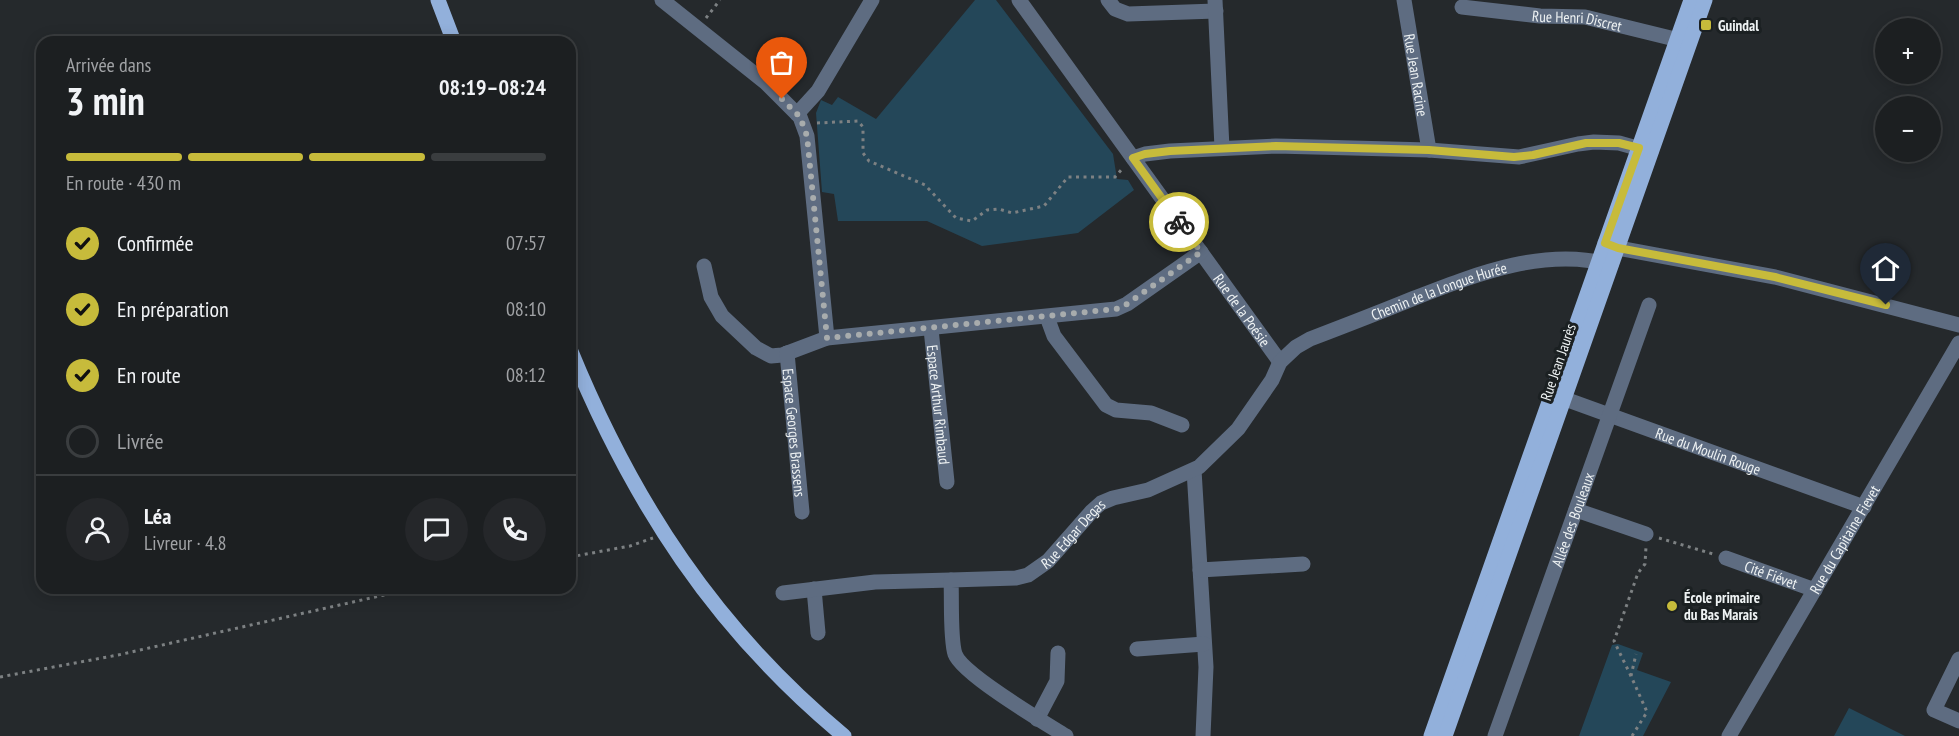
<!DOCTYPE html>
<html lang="fr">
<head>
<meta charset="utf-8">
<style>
  :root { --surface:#1c1f21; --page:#25272a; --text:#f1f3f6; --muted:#a0a2a5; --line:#3a3d3f; --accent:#c7bb3b }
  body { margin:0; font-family:"PT Sans Narrow",sans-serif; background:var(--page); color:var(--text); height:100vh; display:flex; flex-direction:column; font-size:22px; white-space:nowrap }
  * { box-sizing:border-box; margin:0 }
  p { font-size:20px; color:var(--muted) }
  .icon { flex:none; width:33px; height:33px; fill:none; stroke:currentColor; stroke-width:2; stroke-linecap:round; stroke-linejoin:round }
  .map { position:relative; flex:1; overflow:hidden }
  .drawer { position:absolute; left:36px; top:36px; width:540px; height:558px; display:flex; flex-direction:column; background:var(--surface); border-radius:18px; box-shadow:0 3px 15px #0003,0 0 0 2px var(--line) }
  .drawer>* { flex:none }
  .controls { position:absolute; left:1875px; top:18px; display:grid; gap:12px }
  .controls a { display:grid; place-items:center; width:66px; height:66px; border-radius:50%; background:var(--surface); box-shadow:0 3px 15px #0003,0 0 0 2px var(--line); font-size:30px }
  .pin { position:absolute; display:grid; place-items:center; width:51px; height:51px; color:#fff; margin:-62px -26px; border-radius:50% 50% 50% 0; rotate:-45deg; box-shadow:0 0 6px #0007 }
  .pin .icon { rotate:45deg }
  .courier { position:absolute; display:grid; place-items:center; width:60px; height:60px; margin:-30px; border:4px solid #c7bb3b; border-radius:50%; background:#fff; color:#222; box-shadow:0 2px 8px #0007 }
  .overview em { font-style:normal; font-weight:800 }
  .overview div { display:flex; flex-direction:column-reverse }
  .overview { display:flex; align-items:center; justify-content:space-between; height:102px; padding:0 30px }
  h1 { font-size:39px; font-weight:800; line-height:45px }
  .bar { display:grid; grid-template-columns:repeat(4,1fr); gap:9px 6px; align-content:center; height:72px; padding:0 30px }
  .bar i { height:8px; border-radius:4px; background:var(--line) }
  .bar .current { background:var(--accent) }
  .bar p { grid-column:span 4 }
  .line { display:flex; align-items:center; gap:15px; padding:0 30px; border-top:2px solid var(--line) }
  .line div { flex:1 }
  .round { display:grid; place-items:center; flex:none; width:63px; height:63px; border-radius:32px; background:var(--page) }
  ol { padding:0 30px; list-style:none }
  li { display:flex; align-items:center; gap:18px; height:66px }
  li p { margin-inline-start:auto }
  li .icon { padding:6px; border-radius:50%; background:var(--accent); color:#111; stroke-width:4 }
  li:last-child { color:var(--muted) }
  li i { width:33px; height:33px; border:3px solid var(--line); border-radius:50% }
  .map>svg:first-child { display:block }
  .green { fill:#244759 }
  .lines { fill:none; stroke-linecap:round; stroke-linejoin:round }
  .path { stroke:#7d8183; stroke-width:3; stroke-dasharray:3 4.5; stroke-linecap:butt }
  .minor { stroke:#5e6c81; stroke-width:15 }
  .major { stroke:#92b0db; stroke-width:15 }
  .done { stroke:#a8acad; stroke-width:6; stroke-dasharray:0 10.8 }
  .route { stroke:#c7bb3b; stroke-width:8 }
  .poi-dot { fill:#c7bb3b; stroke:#1b2022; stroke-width:2 }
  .labels { text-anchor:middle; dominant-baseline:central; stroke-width:6; stroke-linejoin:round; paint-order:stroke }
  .street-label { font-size:15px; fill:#eef2f3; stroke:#1b2022 }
  .poi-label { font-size:15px; font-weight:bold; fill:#eef2f3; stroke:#1b2022; text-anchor:start }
</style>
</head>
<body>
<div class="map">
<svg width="1959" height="736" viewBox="0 0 1959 736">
  <rect width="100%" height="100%" fill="#25292c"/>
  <!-- green -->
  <g class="green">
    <polygon points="975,0 996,0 1113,154 1117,179 1128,180 1134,190 1078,233 982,246 927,221 838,221 834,194 822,192 816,113 821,100 832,105 838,97 876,119"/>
    <polygon points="1618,644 1643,653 1637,670 1671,682 1643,736 1579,736 1612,645"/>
    <polygon points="1849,708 1905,736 1834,736"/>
  </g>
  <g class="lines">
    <!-- path -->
    <g class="path">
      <polyline points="706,18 720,0"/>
      <polyline points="817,123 858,121 863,127 863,153 869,161 925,185 956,218 972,221 987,210 999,209 1012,213 1044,206 1068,177 1115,177 1122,169"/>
      <polyline points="1659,538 1713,554"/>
      <polyline points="570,557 630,546 653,538"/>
      <polyline points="1631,676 1614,641 1638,573 1645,564 1646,547"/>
      <polyline points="0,677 118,655 415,588"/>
      <polyline points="1632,736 1647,712 1631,676 1636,654"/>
    </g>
    <!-- minor -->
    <g class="minor">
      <polyline points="662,0 766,83 800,117 807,136 827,338"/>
      <path id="s1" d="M1019,0L1280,362"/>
      <polyline points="1108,0 1115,9 1128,14 1216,11"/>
      <polyline points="1215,0 1222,148"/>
      <path id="s2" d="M1404,0L1429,150"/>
      <path id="s3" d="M1462,7L1540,16L1585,17L1687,42"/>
      <polyline points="797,114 818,91 872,0"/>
      <polyline points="1133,158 1145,154 1170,151 1276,146 1429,150 1519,157 1578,144 1594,142 1619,143 1651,152"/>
      <polyline points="1605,243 1618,248 1775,277 1959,325"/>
      <polyline points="704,266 711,297 722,316 756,348 771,356 782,355 827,338 1116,309 1127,304 1201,252"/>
      <polyline points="1047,317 1054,336 1106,405 1116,410 1151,413 1182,425"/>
      <path id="s4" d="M931,329L947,482"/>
      <path id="s5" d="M787,353L802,512"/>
      <path id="s6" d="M1554,395L1864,507"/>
      <polyline points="1194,470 1206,667 1203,736"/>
      <polyline points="1576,510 1646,534"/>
      <path id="s7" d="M1726,558L1815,590"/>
      <polyline points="1200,570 1303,564"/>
      <polyline points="814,589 818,633"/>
      <polyline points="783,593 875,582 951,580"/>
      <polyline points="1137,649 1204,644"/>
      <polyline points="1959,659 1934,710 1959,721"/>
      <polyline points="1037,719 1057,681 1058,653"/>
      <path id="s8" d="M1066,736C1045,723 962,674 955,654C950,639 952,599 951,580L1016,578L1028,575L1048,561L1092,511L1101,503L1113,498L1148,490L1199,467L1238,429L1272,380L1280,362L1296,347L1310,339C1344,326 1378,313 1412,299C1474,275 1545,246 1611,265"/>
      <path id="s9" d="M1495,736L1649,305"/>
      <path id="s10" d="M1729,736L1959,343"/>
    </g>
    <!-- major -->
    <g class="major">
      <polyline points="438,0 454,42"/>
      <path d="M570,349C633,503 715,629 844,736"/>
      <polyline points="1431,736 1691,0"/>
      <polyline points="1445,736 1705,0"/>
    </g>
  </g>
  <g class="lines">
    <!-- done -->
    <polyline class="done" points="782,99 800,117 807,136 827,338 1116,309 1127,304 1201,252 1179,222"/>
    <!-- route -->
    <polyline class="route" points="1179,222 1133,158 1145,154 1170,151 1276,146 1429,150 1514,157 1533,155 1586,143 1619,143 1639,148 1605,243 1618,248 1775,277 1886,305"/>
  </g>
  <!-- markers -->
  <g class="poi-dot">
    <rect x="1700" y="19" width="12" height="12" rx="3"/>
    <circle cx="1672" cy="606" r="6"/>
  </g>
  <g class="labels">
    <!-- street labels -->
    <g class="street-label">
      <text stroke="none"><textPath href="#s3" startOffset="116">Rue Henri Discret</textPath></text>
      <text stroke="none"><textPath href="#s2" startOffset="76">Rue Jean Racine</textPath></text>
      <text stroke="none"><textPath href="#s8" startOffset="808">Chemin de la Longue Hurée</textPath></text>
      <text stroke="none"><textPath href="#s1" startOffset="382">Rue de la Poésie</textPath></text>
      <text transform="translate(1558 362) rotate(-71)">Rue Jean Jaurès</text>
      <text stroke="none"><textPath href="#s4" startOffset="76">Espace Arthur Rimbaud</textPath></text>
      <text stroke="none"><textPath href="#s5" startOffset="80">Espace Georges Brassens</textPath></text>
      <text stroke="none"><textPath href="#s6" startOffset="164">Rue du Moulin Rouge</textPath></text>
      <text stroke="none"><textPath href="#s9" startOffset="230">Allée des Bouleaux</textPath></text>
      <text stroke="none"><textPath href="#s8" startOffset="352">Rue Edgar Degas</textPath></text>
      <text stroke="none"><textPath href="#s10" startOffset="228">Rue du Capitaine Fievet</textPath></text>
      <text stroke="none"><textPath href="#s7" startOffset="48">Cité Fiévet</textPath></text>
    </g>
    <!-- poi labels -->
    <g class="poi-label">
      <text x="1718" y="25">Guindal</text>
      <text x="1684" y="597">École primaire<tspan x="1684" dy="17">du Bas Marais</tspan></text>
    </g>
  </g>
</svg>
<div class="controls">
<a>+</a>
<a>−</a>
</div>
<div class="pin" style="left:782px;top:99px;background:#ea580c"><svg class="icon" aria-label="bag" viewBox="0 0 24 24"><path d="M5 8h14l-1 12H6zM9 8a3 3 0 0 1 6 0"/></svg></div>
<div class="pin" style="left:1886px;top:305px;background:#1f2937"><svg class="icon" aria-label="home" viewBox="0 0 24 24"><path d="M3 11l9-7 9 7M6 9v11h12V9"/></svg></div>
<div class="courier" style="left:1179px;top:222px"><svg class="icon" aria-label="bike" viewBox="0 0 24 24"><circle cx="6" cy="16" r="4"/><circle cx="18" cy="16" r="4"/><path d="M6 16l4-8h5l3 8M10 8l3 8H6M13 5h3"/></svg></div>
<section class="drawer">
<div class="overview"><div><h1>3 min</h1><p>Arrivée dans</p></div><em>08:19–08:24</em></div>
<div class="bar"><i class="current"></i><i class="current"></i><i class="current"></i><i></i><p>En route · 430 m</p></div>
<ol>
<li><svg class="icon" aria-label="check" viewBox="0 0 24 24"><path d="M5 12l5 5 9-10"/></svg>Confirmée<p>07:57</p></li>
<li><svg class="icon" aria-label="check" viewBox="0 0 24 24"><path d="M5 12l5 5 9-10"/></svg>En préparation<p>08:10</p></li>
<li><svg class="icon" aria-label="check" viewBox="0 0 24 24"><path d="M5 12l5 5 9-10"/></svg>En route<p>08:12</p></li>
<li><i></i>Livrée</li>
</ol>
<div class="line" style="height:108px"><a class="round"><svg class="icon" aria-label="person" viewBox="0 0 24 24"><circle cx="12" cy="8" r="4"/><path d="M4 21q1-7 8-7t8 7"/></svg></a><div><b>Léa</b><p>Livreur · 4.8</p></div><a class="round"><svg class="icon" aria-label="chat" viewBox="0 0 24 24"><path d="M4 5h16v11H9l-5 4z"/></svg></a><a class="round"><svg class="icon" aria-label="phone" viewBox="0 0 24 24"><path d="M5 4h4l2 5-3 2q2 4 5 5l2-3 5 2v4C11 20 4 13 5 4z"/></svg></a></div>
</section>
</div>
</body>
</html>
